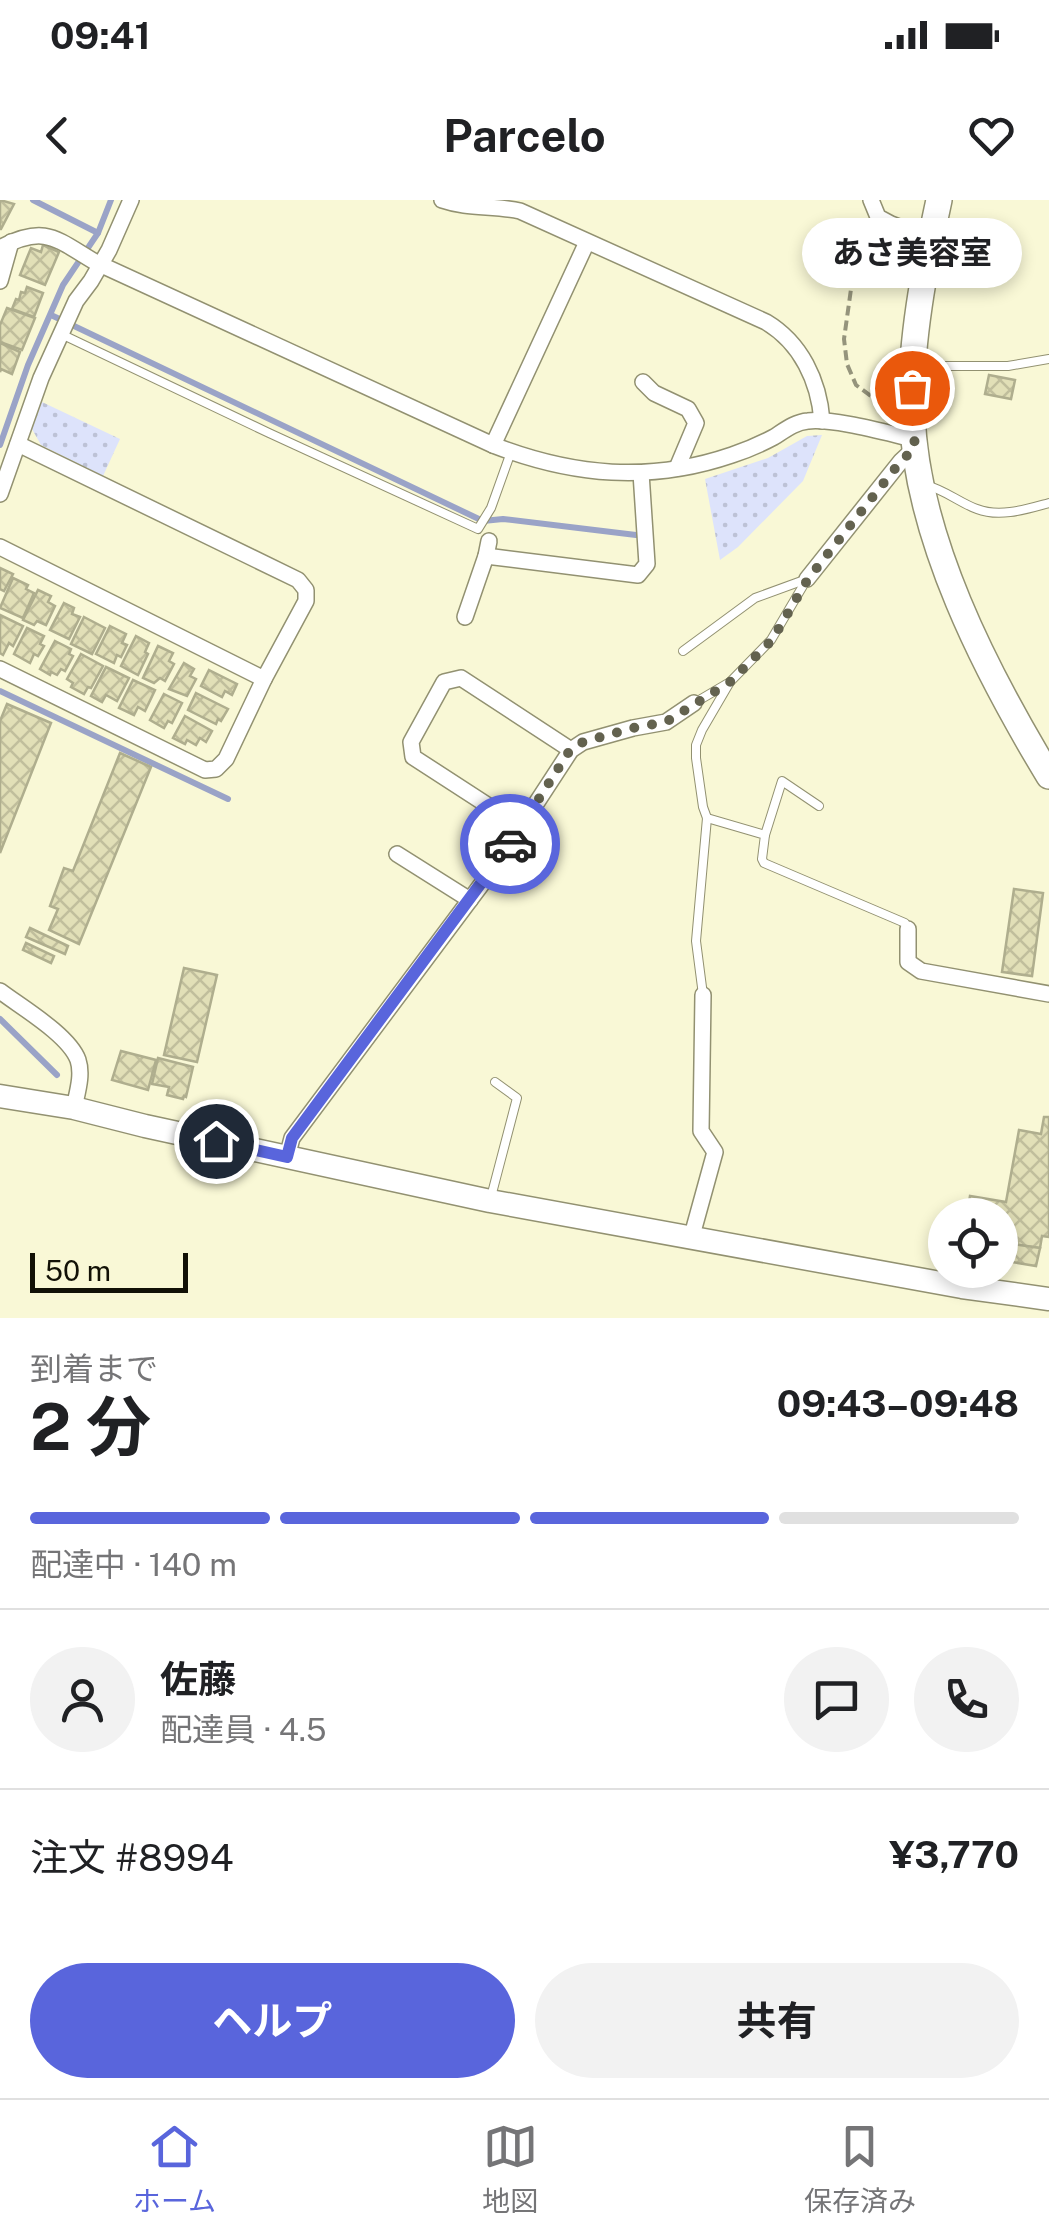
<!DOCTYPE html>
<html lang="ja">
<head>
<meta charset="utf-8">
<style>
  :root { --surface:#fff; --page:#f2f2f2; --text:#202124; --muted:#757577; --line:#e0e0e0; --accent:#5965dc }
  body { margin:0; font-family:"Public Sans","Noto Sans JP",sans-serif; background:var(--page); color:var(--text); height:100vh; display:flex; flex-direction:column; font-size:38px; white-space:nowrap }
  * { box-sizing:border-box; margin:0 }
  p { font-size:32px; color:var(--muted) }
  .icon { flex:none; width:55px; height:55px; fill:none; stroke:currentColor; stroke-width:2; stroke-linecap:round; stroke-linejoin:round }
  .map { position:relative; height:1118px; overflow:hidden }
  .drawer { display:flex; flex-direction:column; background:var(--surface); flex:1 }
  .drawer>* { flex:none }
  .buttons { position:absolute; left:928px; top:998px; display:grid; gap:20px }
  .buttons a { display:grid; place-items:center; width:90px; height:90px; border-radius:50%; background:var(--surface); box-shadow:0 5px 15px #0003; font-size:50px }
  .scale { position:absolute; left:30px; bottom:25px; width:158px; box-sizing:border-box; padding-left:10px; border:5px solid #121106; border-top:0; font-size:28px; line-height:35px; white-space:nowrap; color:#121106; -webkit-text-stroke:8px #f9f8d6; paint-order:stroke }
  .pin { position:absolute; display:grid; place-items:center; width:85px; height:85px; color:#fff; margin:-42px; border:5px solid #fff; border-radius:50%; box-shadow:0 2px 10px #0007 }
  .courier { position:absolute; display:grid; place-items:center; width:100px; height:100px; margin:-50px; border:8px solid #5965dc; border-radius:50%; background:#fff; color:#222; box-shadow:0 2px 12px #0007 }
  .bubble { position:absolute; height:70px; border-radius:35px; background:var(--surface); box-shadow:0 5px 15px #0003; font-size:32px; font-weight:700; line-height:70px; text-align:center }
  .head em { font-style:normal; font-weight:700 }
  .head div { display:flex; flex-direction:column-reverse }
  .head { display:flex; align-items:center; justify-content:space-between; height:170px; padding:0 30px }
  h1 { font-size:65px; font-weight:700; line-height:75px }
  .bar { display:grid; grid-template-columns:repeat(4,1fr); gap:15px 10px; align-content:center; height:120px; padding:0 30px }
  .bar i { height:12px; border-radius:8px; background:var(--line) }
  .bar .active { background:var(--accent) }
  .bar p { grid-column:span 4 }
  .line { display:flex; align-items:center; gap:25px; padding:0 30px; border-top:2px solid var(--line) }
  .line div { flex:1 }
  .round { display:grid; place-items:center; flex:none; width:105px; height:105px; border-radius:52px; background:var(--page) }
  .action { display:flex; gap:20px; margin-top:auto; padding:20px 30px }
  .action a { flex:1; height:115px; border-radius:60px; background:var(--accent); color:#fff; font-size:40px; font-weight:700; line-height:115px; text-align:center }
  .action a+a { background:var(--page); color:var(--text) }
  .status { display:flex; justify-content:space-between; align-items:center; height:70px; padding:0 50px; background:var(--surface); direction:ltr }
  .status svg { height:28px; fill:currentColor }
  header { display:flex; justify-content:space-between; align-items:center; height:130px; padding:0 30px; background:var(--surface); font-size:45px; font-weight:700 }
  .dock { display:flex; justify-content:space-around; align-items:center; height:140px; border-top:2px solid var(--line); background:var(--surface); font-size:28px; color:var(--muted) }
  .dock a { display:grid; justify-items:center; gap:5px }
  .dock .active { color:var(--accent) }
  .map>svg:first-child { display:block }
  .grass { fill:url(#grass-dots) }
  .lines { fill:none; stroke-linecap:round; stroke-linejoin:round }
  .stream { stroke:#9aa3c7; stroke-width:6 }
  .building { fill:url(#building-cross-hatch); stroke:#afae8e; stroke-width:2.5 }
  .lane-casing { stroke:#929171; stroke-width:10 }
  .street-casing { stroke:#929171; stroke-width:18 }
  .secondary-casing { stroke:#929171; stroke-width:25 }
  .primary-casing { stroke:#929171; stroke-width:28 }
  .path { stroke:#95947c; stroke-width:4; stroke-dasharray:10 5; stroke-linecap:butt }
  .lane { stroke:#fff; stroke-width:8 }
  .street { stroke:#fff; stroke-width:15 }
  .secondary { stroke:#fff; stroke-width:22 }
  .primary { stroke:#fff; stroke-width:25 }
  .done { stroke:#63624f; stroke-width:10; stroke-dasharray:0 18 }
  .route { stroke:#5965dc; stroke-width:12 }
</style>
</head>
<body>
<div class="status"><b>09:41</b><svg viewBox="0 0 49 12"><path d="M0 12V9h3v3zM5 12V6h3v6zM10 12V3h3v9zM15 12V0h3v12zM26 1h20v11H26zM47 4h2v5h-2z"/></svg></div>
<header><svg class="icon" aria-label="back" viewBox="0 0 24 24"><path d="M15 5l-7 7 7 7"/></svg>Parcelo<svg class="icon" aria-label="heart" viewBox="0 0 24 24"><path d="M12 20l-8-8c-3-5 5-10 8-4 3-6 11-1 8 4z"/></svg></header>
<div class="map">
<svg width="1049" height="1118" viewBox="0 0 1049 1118">
  <defs>
    <pattern id="grass-dots" width="8" height="8" patternUnits="userSpaceOnUse" patternTransform="scale(2.5)"><rect width="8" height="8" fill="#dde3fb"/><path d="M2 2h.1M6 6h.1" fill="none" stroke="#bdc2d6" stroke-width="1.8" stroke-linecap="round"/></pattern>
    <pattern id="building-cross-hatch" width="8" height="8" patternUnits="userSpaceOnUse" patternTransform="scale(2.5)"><rect width="8" height="8" fill="#e1dfb7"/><path d="M0 0l8 8M0 8l8-8" fill="none" stroke="#c0be9c"/></pattern>
  </defs>
  <rect width="100%" height="100%" fill="#f9f8d6"/>
  <!-- grass -->
  <g class="grass">
    <polygon points="42,202 120,239 103,276 41,245 32,229"/>
    <polygon points="822,235 803,281 738,347 720,360 705,279 768,258 807,236"/>
  </g>
  <g class="lines">
    <!-- stream -->
    <g class="stream">
      <polyline points="98,33 111,0"/>
      <polyline points="51,115 483,321 503,319 636,335"/>
      <polyline points="0,245 28,165 63,85 98,33 33,0"/>
      <polyline points="0,491 228,599"/>
      <polyline points="0,819 57,875"/>
    </g>
  </g>
  <!-- building -->
  <g class="building">
    <polygon points="0,0 14,4 1,29 0,29"/>
    <polygon points="43,45 59,52 45,85 20,75 31,48 41,52"/>
    <polygon points="27,87 43,93 34,117 12,109 16,99 19,100 21,92 25,93"/>
    <polygon points="7,108 35,118 22,150 0,142 0,125"/>
    <polygon points="0,143 20,152 12,174 1,169 0,172"/>
    <polygon points="989,175 1015,180 1011,199 985,194"/>
    <polygon points="0,368 13,374 4,391 0,389"/>
    <polygon points="13,378 28,385 26,389 34,393 23,418 0,408"/>
    <polygon points="38,390 51,396 48,402 55,406 46,425 37,421 34,425 23,420"/>
    <polygon points="64,403 74,408 72,414 80,417 69,439 50,430"/>
    <polygon points="0,415 23,426 13,446 9,443 3,455 0,453"/>
    <polygon points="84,417 105,428 92,454 71,444"/>
    <polygon points="110,426 126,434 122,443 127,445 121,457 117,455 114,463 96,454"/>
    <polygon points="27,428 44,436 40,444 44,446 38,456 34,454 30,463 14,454"/>
    <polygon points="136,436 149,443 145,452 148,454 138,475 121,466"/>
    <polygon points="55,441 71,449 69,454 73,456 65,471 61,469 57,475 51,472 50,475 40,469"/>
    <polygon points="158,446 173,453 169,461 174,464 165,481 160,478 154,483 143,478"/>
    <polygon points="81,454 103,466 91,488 88,487 84,494 71,487 73,483 67,479"/>
    <polygon points="184,463 194,469 190,476 196,479 187,496 169,489"/>
    <polygon points="106,467 129,478 117,501 106,495 102,502 91,496"/>
    <polygon points="209,470 237,484 232,495 225,491 222,497 201,486"/>
    <polygon points="133,480 155,490 145,511 138,507 134,515 119,508"/>
    <polygon points="196,493 228,509 221,521 218,519 216,524 188,510"/>
    <polygon points="164,494 182,503 172,523 168,521 164,528 150,520"/>
    <polygon points="7,504 51,523 0,653 0,521"/>
    <polygon points="185,516 212,531 206,542 200,538 196,545 187,540 185,544 173,538"/>
    <polygon points="120,553 151,567 79,744 49,730 58,709 50,706 64,668 73,671"/>
    <polygon points="1014,689 1043,693 1032,776 1002,772"/>
    <polygon points="30,728 68,746 65,754 26,737"/>
    <polygon points="26,743 54,756 51,763 23,750"/>
    <polygon points="184,768 217,775 197,862 164,855"/>
    <polygon points="121,851 156,860 148,890 112,880"/>
    <polygon points="158,858 193,867 186,897 184,896 183,899 167,895 169,887 152,884"/>
    <polygon points="1044,917 1049,917 1049,1037 1042,1036 1040,1048 1000,1042 1000,1015 967,1015 970,996 1006,1002 1019,930 1041,934"/>
    <polygon points="1000,1042 1040,1048 1036,1066 1000,1060"/>
  </g>
  <g class="lines">
    <defs>
      <g id="lane">
        <polyline points="61,134 269,233 478,329 491,308 511,252"/>
        <polyline points="919,166 1008,166 1049,159"/>
        <path d="M926,285C945,290 960,303 977,309C1000,318 1027,309 1049,303"/>
        <polyline points="683,451 755,398 807,379"/>
        <polyline points="696,502 730,482"/>
        <polyline points="707,618 765,635 762,659 764,663 905,723 908,729"/>
        <polyline points="765,635 782,581 819,606"/>
        <polyline points="703,795 696,741 707,618 703,607 696,558 696,545 702,530 730,482 771,440 807,379"/>
        <polyline points="491,997 517,898 495,882"/>
      </g>
      <g id="street">
        <path d="M442,0C468,9 494,5 520,11L766,122C801,143 819,181 822,221"/>
        <polyline points="871,0 878,17 891,24 930,39"/>
        <path d="M0,48C45,24 56,39 95,62L493,245C573,276 650,283 732,255C747,250 761,244 774,237C785,230 795,222 808,221C833,218 887,233 914,239"/>
        <polyline points="0,81 11,42"/>
        <polyline points="643,182 654,193 688,209 696,223 677,268"/>
        <polyline points="493,245 587,42"/>
        <polyline points="0,294 41,178 76,101 91,81 109,50 131,0"/>
        <polyline points="0,347 264,479"/>
        <polyline points="486,356 638,375 647,364 641,273"/>
        <polyline points="807,379 901,261 915,248"/>
        <polyline points="465,417 486,356 489,341"/>
        <polyline points="0,469 205,570 216,569 226,559 264,479 306,401 306,390 298,380 18,244"/>
        <polyline points="521,627 413,557 411,542 444,482 461,478 571,550"/>
        <polyline points="397,654 470,700"/>
        <polyline points="908,729 908,762 921,771 1049,794"/>
        <path d="M0,791C21,807 69,835 78,860C83,875 77,893 74,908"/>
        <polyline points="287,957 292,938 496,665 571,550 583,542 633,528 666,522 694,503"/>
        <polyline points="691,1039 715,952 701,931 703,795"/>
      </g>
      <polyline id="secondary" points="0,896 74,908 145,926 490,1001 962,1087 1049,1099"/>
      <path id="primary" d="M939,0C925,65 909,147 912,213C916,337 986,472 1049,576"/>
    </defs>
    <!-- lane casing -->
    <use href="#lane" class="lane-casing"/>
    <!-- street casing -->
    <use href="#street" class="street-casing"/>
    <!-- secondary casing -->
    <use href="#secondary" class="secondary-casing"/>
    <!-- primary casing -->
    <use href="#primary" class="primary-casing"/>
    <!-- path -->
    <polyline class="path" points="872,35 852,82 844,139 847,164 856,185 891,211"/>
    <!-- lane -->
    <use href="#lane" class="lane"/>
    <!-- street -->
    <use href="#street" class="street"/>
    <!-- secondary -->
    <use href="#secondary" class="secondary"/>
    <!-- primary -->
    <use href="#primary" class="primary"/>
  </g>
  <g class="lines">
    <!-- done -->
    <polyline class="done" points="510,644 570,550 583,542 633,528 666,522 730,482 772,440 808,379 901,261 915,248 912,210 912,188"/>
    <!-- route -->
    <polyline class="route" points="216,941 287,957 292,938 510,644"/>
  </g>
</svg>
<div class="buttons">
<a><svg class="icon" aria-label="locate" viewBox="0 0 24 24"><circle cx="12" cy="12" r="6"/><path d="M12 2v4M12 18v4M2 12h4M18 12h4"/></svg></a>
</div>
<div class="scale">50 m</div>
<div class="pin" style="left:912px;top:188px;background:#ea580c"><svg class="icon" aria-label="bag" viewBox="0 0 24 24"><path d="M5 8h14l-1 12H6zM9 8a3 3 0 0 1 6 0"/></svg></div>
<div class="pin" style="left:216px;top:941px;background:#1f2937"><svg class="icon" aria-label="home" viewBox="0 0 24 24"><path d="M3 11l9-7 9 7M6 9v11h12V9"/></svg></div>
<div class="courier" style="left:510px;top:644px"><svg class="icon" aria-label="car" viewBox="0 0 24 24"><path d="M5 17H2v-5l4-1 3-4h7l3 4 3 1v5h-3M9 17h6M6 11h13"/><circle cx="7" cy="17" r="2"/><circle cx="17" cy="17" r="2"/></svg></div>
<div class="bubble" style="left:802px;top:18px;width:220px">あさ美容室</div>
</div>
<section class="drawer">
<div class="head"><div><h1>2 分</h1><p>到着まで</p></div><em>09:43–09:48</em></div>
<div class="bar"><i class="active"></i><i class="active"></i><i class="active"></i><i></i><p>配達中 · 140 m</p></div>
<div class="line" style="height:180px"><a class="round"><svg class="icon" aria-label="person" viewBox="0 0 24 24"><circle cx="12" cy="8" r="4"/><path d="M4 21q1-7 8-7t8 7"/></svg></a><div><b>佐藤</b><p>配達員 · 4.5</p></div><a class="round"><svg class="icon" aria-label="chat" viewBox="0 0 24 24"><path d="M4 5h16v11H9l-5 4z"/></svg></a><a class="round"><svg class="icon" aria-label="phone" viewBox="0 0 24 24"><path d="M5 4h4l2 5-3 2q2 4 5 5l2-3 5 2v4C11 20 4 13 5 4z"/></svg></a></div>
<div class="line" style="height:130px"><div>注文 #8994</div><b>¥3,770</b></div>
<div class="action"><a>ヘルプ</a><a>共有</a></div>
</section>
<nav class="dock">
<a class="active"><svg class="icon" aria-label="home" viewBox="0 0 24 24"><path d="M3 11l9-7 9 7M6 9v11h12V9"/></svg>ホーム</a>
<a><svg class="icon" aria-label="map" viewBox="0 0 24 24"><path d="M3 6l6-2 6 2 6-2v14l-6 2-6-2-6 2zM9 4v14M15 6v14"/></svg>地図</a>
<a><svg class="icon" aria-label="saved" viewBox="0 0 24 24"><path d="M7 4h10v16l-5-4-5 4z"/></svg>保存済み</a>
</nav>
</body>
</html>
